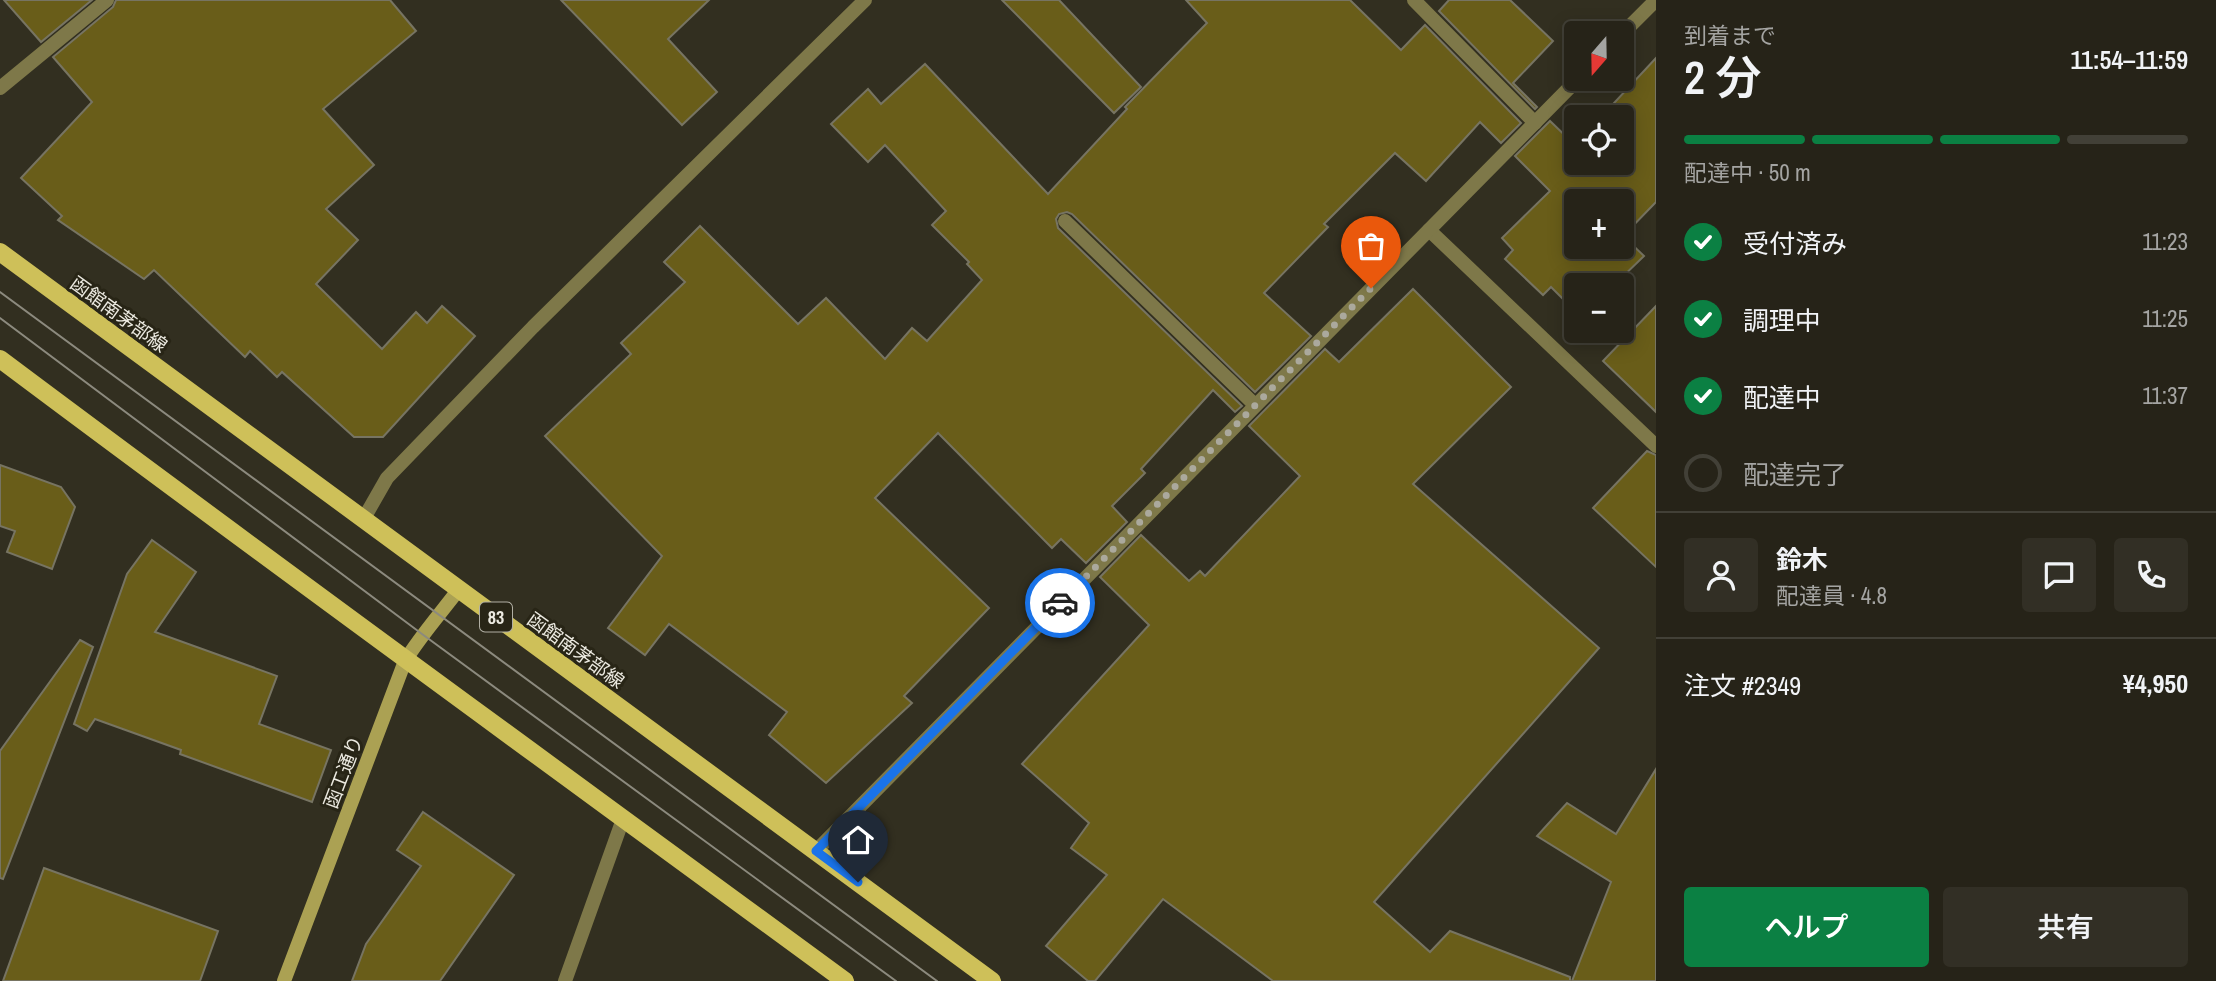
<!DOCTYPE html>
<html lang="ja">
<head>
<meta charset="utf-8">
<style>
  :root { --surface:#262318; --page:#322f25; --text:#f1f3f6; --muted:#a4a4a2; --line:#424037; --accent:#0b8043 }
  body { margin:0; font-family:"Archivo Narrow","Noto Sans JP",sans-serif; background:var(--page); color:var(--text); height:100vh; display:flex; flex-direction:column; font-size:26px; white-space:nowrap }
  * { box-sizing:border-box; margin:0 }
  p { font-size:23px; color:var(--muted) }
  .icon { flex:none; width:38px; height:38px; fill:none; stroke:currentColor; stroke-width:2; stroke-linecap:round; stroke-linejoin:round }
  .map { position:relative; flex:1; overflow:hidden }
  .sheet { display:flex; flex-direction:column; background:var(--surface); width:560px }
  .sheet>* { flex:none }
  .needle { width:46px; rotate:200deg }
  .fabs { position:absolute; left:1564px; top:21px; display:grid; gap:14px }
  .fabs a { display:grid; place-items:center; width:70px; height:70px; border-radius:7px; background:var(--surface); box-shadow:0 4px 18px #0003,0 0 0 2px var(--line); font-size:35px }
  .pin { position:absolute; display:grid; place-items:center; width:60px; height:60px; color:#fff; margin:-72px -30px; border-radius:50% 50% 50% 0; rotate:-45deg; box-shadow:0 0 7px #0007 }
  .pin .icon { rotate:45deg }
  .courier { position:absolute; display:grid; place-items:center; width:70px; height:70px; margin:-35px; border:5px solid #1a73e8; border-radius:50%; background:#fff; color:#222; box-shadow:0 2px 9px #0007 }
  .summary em { font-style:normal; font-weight:600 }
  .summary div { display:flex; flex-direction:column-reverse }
  .summary { display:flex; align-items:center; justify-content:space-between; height:119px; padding:0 28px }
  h1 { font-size:46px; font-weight:600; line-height:52px }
  .bar { display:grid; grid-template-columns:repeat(4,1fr); gap:10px 7px; align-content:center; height:84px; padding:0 28px }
  .bar i { height:9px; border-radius:5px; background:var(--line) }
  .bar .on { background:var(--accent) }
  .bar p { grid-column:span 4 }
  .line { display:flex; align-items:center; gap:18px; padding:0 28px; border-top:2px solid var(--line) }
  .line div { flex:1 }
  .round { display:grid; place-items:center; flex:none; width:74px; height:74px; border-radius:7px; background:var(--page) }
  ol { padding:0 28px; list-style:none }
  li { display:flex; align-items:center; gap:21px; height:77px }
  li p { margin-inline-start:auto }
  li .icon { padding:7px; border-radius:50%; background:var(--accent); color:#fff; stroke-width:4 }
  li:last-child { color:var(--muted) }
  li i { width:38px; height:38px; border:4px solid var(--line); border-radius:50% }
  .primary-button { display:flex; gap:14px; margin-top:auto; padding:14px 28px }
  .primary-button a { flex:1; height:80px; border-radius:7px; background:var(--accent); color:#fff; font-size:28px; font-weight:600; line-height:80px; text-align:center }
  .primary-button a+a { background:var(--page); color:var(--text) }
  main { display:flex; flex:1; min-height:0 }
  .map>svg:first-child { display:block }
  .building { fill:#695d19; stroke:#777462; stroke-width:2; fill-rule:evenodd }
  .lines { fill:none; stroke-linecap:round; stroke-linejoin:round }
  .lane { stroke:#7e7849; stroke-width:14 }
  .street { stroke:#7e7849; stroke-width:14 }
  .secondary { stroke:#aba153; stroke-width:14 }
  .primary { stroke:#cec059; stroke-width:18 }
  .tram { stroke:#8c8a7e; stroke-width:2 }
  .done { stroke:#aba99d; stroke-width:7; stroke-dasharray:0 12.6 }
  .route { stroke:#1a73e8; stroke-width:9 }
  .labels { text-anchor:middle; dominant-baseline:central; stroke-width:6; stroke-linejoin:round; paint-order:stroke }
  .shield { fill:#282516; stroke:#b1afa4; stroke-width:2 }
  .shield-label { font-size:18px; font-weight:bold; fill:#eceae1 }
  .street-label { font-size:19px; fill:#eceae1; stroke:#282516 }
</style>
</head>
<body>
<main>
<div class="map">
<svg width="1656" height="981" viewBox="0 0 1656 981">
  <rect width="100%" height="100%" fill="#322f20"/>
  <!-- building -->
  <g class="building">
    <polygon points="4,0 92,0 41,42"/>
    <polygon points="116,0 390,0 416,31 323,109 374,165 326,209 358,240 316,284 382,349 416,312 427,323 442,306 475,336 383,437 354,437 282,372 277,377 250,351 245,357 154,270 144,279 58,220 62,216 21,178 92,102 53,57 113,7"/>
    <polygon points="561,0 709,0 668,39 717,92 682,125"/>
    <polygon points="1002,0 1059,0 1141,87 1114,113"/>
    <polygon points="1186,0 1350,0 1401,50 1425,25 1521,123 1501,143 1480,122 1426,181 1395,153 1324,224 1328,227 1264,293 1311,336 1255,392 1072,214 1067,212 1059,214 1056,219 1058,228 1242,406 1235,412 1213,390 1141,469 1145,473 1112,506 1127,522 1086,563 1061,539 1052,548 938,433 875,498 989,608 904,696 912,703 826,783 769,735 787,712 669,624 645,655 608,628 662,556 545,436 631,354 621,343 685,282 664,262 700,226 798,324 826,298 885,359 912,328 927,341 982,280 967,264 969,262 932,225 946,211 885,145 868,162 831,124 868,89 881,104 925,64 1048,194 1127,109 1125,107 1207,23"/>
    <polygon points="1449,0 1510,0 1553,41 1513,83 1537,107 1535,109 1439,11"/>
    <path d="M1656,58V202L1623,236L1644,256L1614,285H1577V313L1551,287L1543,295L1505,259L1513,250L1502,238L1550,191L1515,156L1550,121L1575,145L1577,143V163H1622V117H1601ZM1577,201H1622V247H1577Z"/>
    <polygon points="1413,289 1511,387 1413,484 1599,648 1374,902 1430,952 1450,931 1570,977 1570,981 1273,981 1163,899 1095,981 1088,981 1046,946 1107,875 1071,848 1089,823 1022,764 1149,625 1100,577 1141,535 1189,581 1200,571 1205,576 1300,476 1249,426 1325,349 1339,362"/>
    <polygon points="1656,306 1656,412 1603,361"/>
    <polygon points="1647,451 1656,455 1656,567 1593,508"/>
    <polygon points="0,465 61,487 75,507 52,569 7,552 15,531 0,526"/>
    <polygon points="152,540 196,572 155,632 277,676 259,724 331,750 312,802 180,754 181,750 95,719 87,731 74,724 127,574"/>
    <polygon points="80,640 93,647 3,879 0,878 0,751"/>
    <polygon points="1656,769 1656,981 1572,981 1611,882 1537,836 1567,803 1616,834"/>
    <polygon points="423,812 514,875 440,981 352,981 366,944 421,866 397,850"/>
    <polygon points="44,868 218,931 200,981 3,981"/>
  </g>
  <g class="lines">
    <!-- lane -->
    <g class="lane">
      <polyline points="1414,0 1535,123"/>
      <polyline points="1065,221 1255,405"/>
    </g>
    <!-- street -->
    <g class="street">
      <polyline points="1622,34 1656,0"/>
      <polyline points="0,88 107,0"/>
      <polyline points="1429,230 1656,446"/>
      <polyline points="363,520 387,478 533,327 865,0"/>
      <polyline points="816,851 1578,79"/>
      <polyline points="565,981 623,819"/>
    </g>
    <!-- secondary -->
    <path class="secondary" d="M284,981L405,661C421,635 441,613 459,589"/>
    <!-- primary -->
    <g class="primary">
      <polyline points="0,252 992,981"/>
      <path d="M0,359C280,569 563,774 845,981"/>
    </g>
    <!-- tram -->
    <g class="tram">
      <polyline points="0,292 937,981"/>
      <polyline points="0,318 422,634 896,981"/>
    </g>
  </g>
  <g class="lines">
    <!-- done -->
    <polyline class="done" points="1060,603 1371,288"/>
    <!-- route -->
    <polyline class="route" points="858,882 816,851 1060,603"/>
  </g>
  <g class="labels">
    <!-- shield labels -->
    <rect class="shield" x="480" y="602.5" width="32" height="29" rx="5"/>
    <g class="shield-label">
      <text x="496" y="617">83</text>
    </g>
    <!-- street labels -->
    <g class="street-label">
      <text transform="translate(119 314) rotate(36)">函館南茅部線</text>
      <text transform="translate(576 650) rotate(36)">函館南茅部線</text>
      <text transform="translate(343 772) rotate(-69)">函工通り</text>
    </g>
  </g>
</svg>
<div class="fabs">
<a><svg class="needle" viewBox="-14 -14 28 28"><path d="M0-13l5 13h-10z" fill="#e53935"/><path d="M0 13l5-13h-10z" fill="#a4a4a2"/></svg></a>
<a><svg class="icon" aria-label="locate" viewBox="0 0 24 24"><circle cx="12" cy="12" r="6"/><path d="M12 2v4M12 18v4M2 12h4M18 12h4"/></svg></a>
<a>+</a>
<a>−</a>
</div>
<div class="pin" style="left:1371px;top:288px;background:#ea580c"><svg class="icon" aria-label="bag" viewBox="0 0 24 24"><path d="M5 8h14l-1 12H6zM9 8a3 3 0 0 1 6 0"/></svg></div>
<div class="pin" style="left:858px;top:882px;background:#1f2937"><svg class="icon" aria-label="home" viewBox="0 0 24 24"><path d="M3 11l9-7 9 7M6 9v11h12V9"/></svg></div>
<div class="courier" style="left:1060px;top:603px"><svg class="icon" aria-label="car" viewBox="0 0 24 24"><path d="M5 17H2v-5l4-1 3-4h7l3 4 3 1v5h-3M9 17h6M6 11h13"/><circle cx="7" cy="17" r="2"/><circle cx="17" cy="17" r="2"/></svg></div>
</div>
<section class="sheet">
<div class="summary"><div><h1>2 分</h1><p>到着まで</p></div><em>11:54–11:59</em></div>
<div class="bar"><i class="on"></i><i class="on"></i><i class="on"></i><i></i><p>配達中 · 50 m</p></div>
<ol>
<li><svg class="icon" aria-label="check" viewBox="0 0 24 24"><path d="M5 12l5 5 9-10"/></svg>受付済み<p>11:23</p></li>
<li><svg class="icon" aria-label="check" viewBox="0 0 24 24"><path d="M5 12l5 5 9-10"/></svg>調理中<p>11:25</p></li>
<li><svg class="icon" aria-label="check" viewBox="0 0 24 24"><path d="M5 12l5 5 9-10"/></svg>配達中<p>11:37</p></li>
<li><i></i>配達完了</li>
</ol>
<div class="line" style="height:126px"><a class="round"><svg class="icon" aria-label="person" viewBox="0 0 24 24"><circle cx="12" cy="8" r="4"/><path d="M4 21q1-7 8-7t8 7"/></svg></a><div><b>鈴木</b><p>配達員 · 4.8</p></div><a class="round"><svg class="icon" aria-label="chat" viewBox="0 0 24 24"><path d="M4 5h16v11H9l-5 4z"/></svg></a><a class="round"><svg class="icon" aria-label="phone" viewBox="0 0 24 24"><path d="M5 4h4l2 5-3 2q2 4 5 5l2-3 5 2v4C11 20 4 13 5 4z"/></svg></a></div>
<div class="line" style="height:91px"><div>注文 #2349</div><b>¥4,950</b></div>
<div class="primary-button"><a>ヘルプ</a><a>共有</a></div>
</section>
</main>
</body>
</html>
